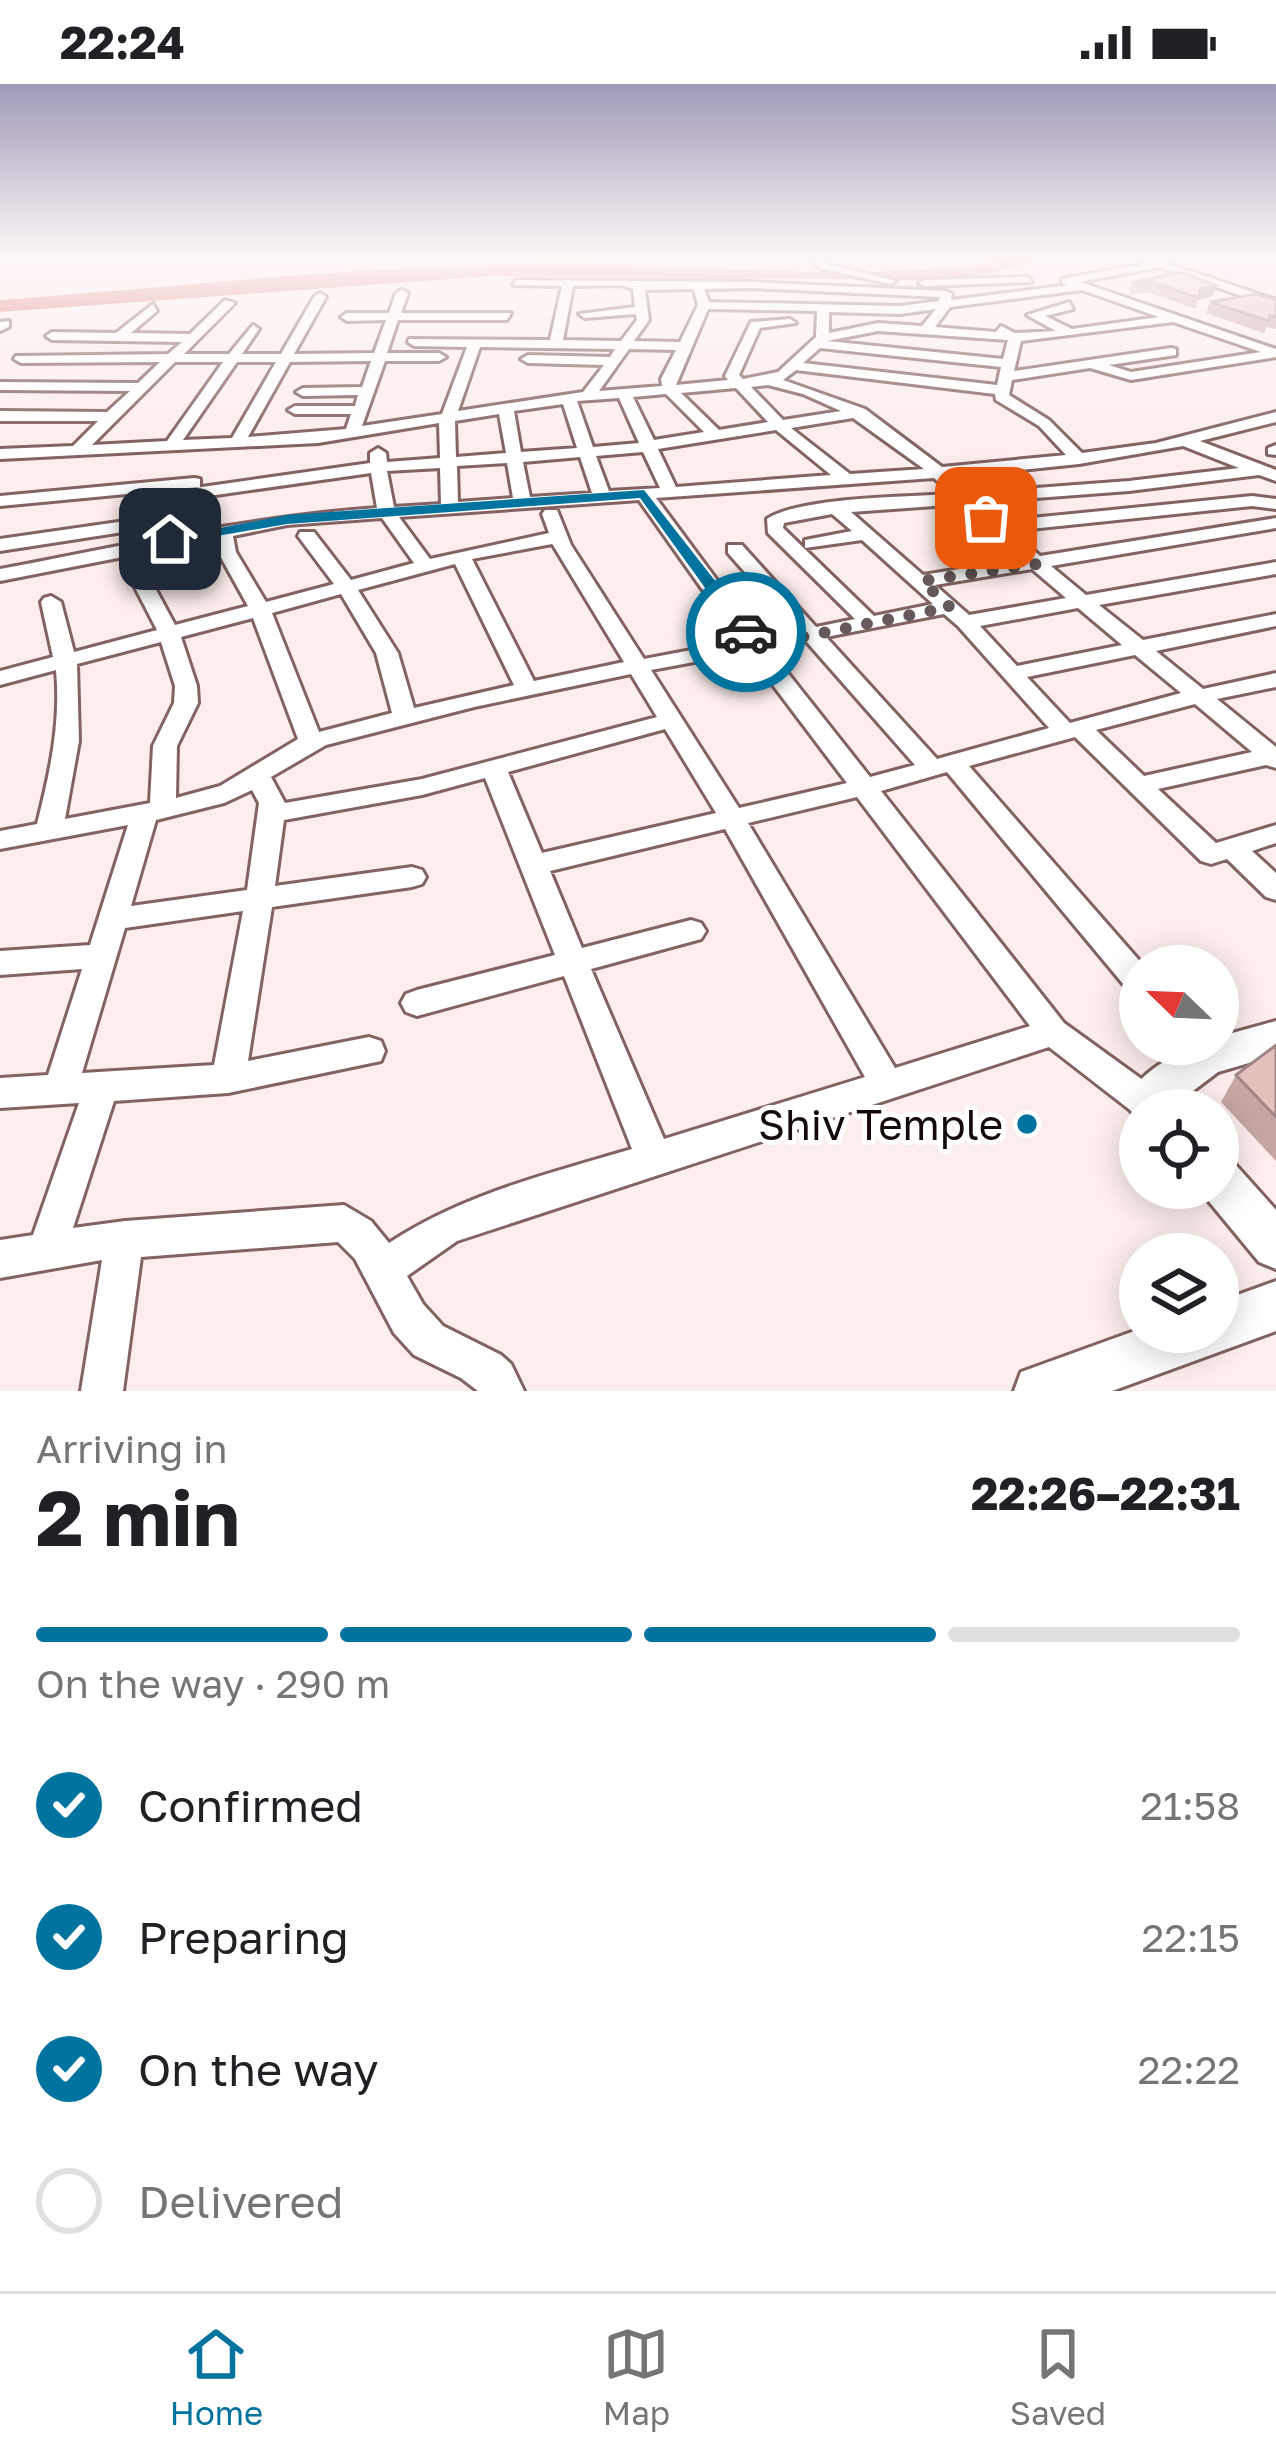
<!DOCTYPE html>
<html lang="en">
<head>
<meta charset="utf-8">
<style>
  :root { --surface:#fff; --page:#f6f6f6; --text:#202124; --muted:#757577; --line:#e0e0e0; --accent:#00739e }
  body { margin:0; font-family:"Golos Text",sans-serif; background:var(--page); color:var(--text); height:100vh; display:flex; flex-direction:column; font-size:45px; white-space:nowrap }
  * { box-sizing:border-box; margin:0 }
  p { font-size:39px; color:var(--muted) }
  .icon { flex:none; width:66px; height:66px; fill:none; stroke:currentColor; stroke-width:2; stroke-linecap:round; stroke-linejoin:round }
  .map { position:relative; height:1307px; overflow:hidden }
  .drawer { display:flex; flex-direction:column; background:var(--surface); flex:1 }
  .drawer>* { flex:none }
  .needle { width:78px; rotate:293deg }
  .tools { position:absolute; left:1119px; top:861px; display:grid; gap:24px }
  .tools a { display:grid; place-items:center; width:120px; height:120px; border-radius:50%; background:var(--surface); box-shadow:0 6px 30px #0003; font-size:60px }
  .pin { position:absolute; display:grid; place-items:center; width:102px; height:102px; color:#fff; margin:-51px; border-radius:24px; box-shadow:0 6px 18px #0006 }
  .courier { position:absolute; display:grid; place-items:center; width:120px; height:120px; margin:-60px; border:9px solid #00739e; border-radius:50%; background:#fff; color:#222; box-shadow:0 3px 15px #0007 }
  .summary em { font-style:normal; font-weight:700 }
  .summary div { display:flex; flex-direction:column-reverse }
  .summary { display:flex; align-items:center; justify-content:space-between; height:204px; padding:0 36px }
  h1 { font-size:78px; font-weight:700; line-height:90px }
  .bar { display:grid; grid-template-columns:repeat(4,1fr); gap:18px 12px; align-content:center; height:144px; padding:0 36px }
  .bar i { height:15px; border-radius:9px; background:var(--line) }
  .bar .active { background:var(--accent) }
  .bar p { grid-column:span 4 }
  ol { padding:0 36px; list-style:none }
  li { display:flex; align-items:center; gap:36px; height:132px }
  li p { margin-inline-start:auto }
  li .icon { padding:12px; border-radius:50%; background:var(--accent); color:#fff; stroke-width:4 }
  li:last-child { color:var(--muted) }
  li i { width:66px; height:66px; border:6px solid var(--line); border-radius:50% }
  .status { display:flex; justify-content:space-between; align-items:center; height:84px; padding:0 60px; background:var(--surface); direction:ltr }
  .status svg { height:33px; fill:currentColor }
  .menu { display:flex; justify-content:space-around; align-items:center; height:168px; border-top:3px solid var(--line); background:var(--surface); font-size:33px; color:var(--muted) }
  .menu a { display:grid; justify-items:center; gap:6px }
  .menu .active { color:var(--accent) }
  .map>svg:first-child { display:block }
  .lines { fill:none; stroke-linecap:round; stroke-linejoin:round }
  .river { fill:#d4726f; fill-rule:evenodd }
  .minor-casing { stroke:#836361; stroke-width:6 }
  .tertiary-casing { stroke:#836361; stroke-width:6 }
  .minor { fill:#fff; fill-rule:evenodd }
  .tertiary { fill:#fff; fill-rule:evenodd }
  .wall { fill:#c5a6a3 }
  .shaded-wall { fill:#a08785 }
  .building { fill:#e5c1be; stroke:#a08785; stroke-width:3 }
  .route { fill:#00739e }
  .done { stroke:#665959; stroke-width:12; stroke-dasharray:0 21.6 }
  .poi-dot { fill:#00739e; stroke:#fff; stroke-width:4.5 }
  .labels { text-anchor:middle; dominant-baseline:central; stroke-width:10; stroke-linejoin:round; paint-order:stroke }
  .near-poi-label { font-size:42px; fill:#150909; stroke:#fff; text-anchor:end }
</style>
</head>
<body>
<div class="status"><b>22:24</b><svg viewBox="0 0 49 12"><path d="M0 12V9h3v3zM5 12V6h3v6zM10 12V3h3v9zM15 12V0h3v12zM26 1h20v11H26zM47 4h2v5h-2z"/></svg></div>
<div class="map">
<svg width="1276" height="1307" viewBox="0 0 1276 1307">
  <rect width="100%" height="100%" fill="#fdeeed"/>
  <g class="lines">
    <!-- river -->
    <path class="river" d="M1017,173H1051L988,190L930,196L492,192L0,228V216C187,202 375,180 563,179C713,179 868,203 1017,173Z"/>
    <defs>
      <g id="minor">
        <polygon points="810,173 821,173 828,180 896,197 890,200 820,184"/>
        <path d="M1149,173L1276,216V224L1159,183L1080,198L1276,265V273L1131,296L1090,284L1012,296L1009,311L1049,336L1082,369L1156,359L1276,328V338L1200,357L1276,386V397L1259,391L1129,407L981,418L1002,437L1252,412L1276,415V425L1252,422L1012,447L1040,472L1276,434V444L1051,482L1086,511L1276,478V490L1099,521L1143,556L1276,530V542L1156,567L1203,605L1276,589V603L1217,615L1276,663V684L1266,681L1158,705L1216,759L1276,741V759L1252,767L1276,789V816L1266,813L1227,775L1211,780L1201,777L1075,653L969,682L1144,882H1140V910L1129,907L947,688L881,707L1064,939L1158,1007L1163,1018L1159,1026L1134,1029L1049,963L457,1157L407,1192L423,1220L443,1242L501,1271L511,1280L524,1307H478L461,1294L414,1271L394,1249L355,1175L338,1158L141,1173L123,1307H81L102,1176L0,1194V1156L33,1151L79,1019L0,1024V994L48,991L82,885L0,891V867L90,861L128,741L0,765V747L37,740C50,688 61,639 56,586L0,601V587L53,573L41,518L44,514L51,512L61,518L74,568L157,546L124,482L127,478H141L175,541L248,522L218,468L215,455L0,497V485C127,461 249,433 377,424L371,389L195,414L186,409L195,404L370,379V369L378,364L386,369L387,378L440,374L439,339L318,359L0,375V365L73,362L98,337H0V327L107,328L130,307L0,306V298L138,299L160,278L21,279L14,275L16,272L168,270L182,258L52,256L46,252L52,248L116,249L153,220L157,227L131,249L190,250L225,216L235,219L184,270H229L253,241L259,245L242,270H281L314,213L320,209L326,213L294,270L374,269L386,236L347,237L341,233L347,229H389L396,209L402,206L408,209L401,229H511L507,236H398L387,269H439L446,273L439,277H385L362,342L442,330L467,263L414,262L408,258L409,255L550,256L562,202L513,201L517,196L751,198L946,207L952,210L951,216L1068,201L1062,199V195L1147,179L1144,176ZM621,201L633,205L635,223L579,230L585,234L636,230L637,236L621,257L563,256L573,202ZM751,204L940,213L939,217L900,222L709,218L704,205ZM694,205L698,221L680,258L634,257L649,236L645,206ZM1082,206L1159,233L1072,245L1045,232L1073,225L1069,218L1027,231L1056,247L1015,249L1001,242L996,248L935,243L950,223ZM708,225L817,227L816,253L778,288L743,295L739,291L760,244L796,239L790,235L751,238L725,292L728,296L676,301ZM936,225L922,242L878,239L829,249V228L900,230ZM1173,238L1261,268L1131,288L1109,281L1176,271V265L1171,264L1014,287L1021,257ZM878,247L1008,256L1003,275L827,257ZM480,263L615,265L610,273L528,271L521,275L528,279L604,281L583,308L458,327ZM820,264L1001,283L997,301L803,279ZM629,265L676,266L661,295L662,302L599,307ZM371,277L362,303L303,304L296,308L303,312L358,311L355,322H295L288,326L295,330H351L346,345L248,353L290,278ZM175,278H223L167,357L92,361ZM237,278H276L232,354L183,356ZM796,286L995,310L996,316L1039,342L1066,371L942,383L865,325L783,296ZM768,301L803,310L841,327L783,336L751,303ZM736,304L768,338L719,346L681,309ZM666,310L704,348L654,356L633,313ZM619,314L639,359L593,363L577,317ZM563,320L577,364L521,368L514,327ZM499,330L506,369L456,373L455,337ZM853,334L924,385L850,390L791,344ZM776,346L831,391L676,403L658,365ZM1183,362L1239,384L1129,397L971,409L953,393L1079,380ZM643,368L660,404L609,407L596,372ZM580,373L592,409L530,413L523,378ZM507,379L513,414L458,418L457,382ZM440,384L441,420L394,423L387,387ZM934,394L952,410C908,413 800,413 767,435L768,449L855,535L816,543L742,461H728V469L796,546L759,553L656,414ZM639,416L739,557L644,575L571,461L557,426H545L542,430L549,449L430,475L399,433ZM963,420L1021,475L923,491L851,428ZM832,430L852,447L805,456V464L862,456L933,520L874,532L783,444L784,439ZM382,434L414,479L351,496L314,448H300L298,452L334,500L266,518L236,468L233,452L287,441ZM552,460L553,461L624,578L534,597L472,475ZM455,480L514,601L414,624L398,569L358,506ZM1032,485L1066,514L969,531L935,501ZM341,510L376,569L392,629L319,648L272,529ZM1078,524L1122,561L1017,582L980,542ZM944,530L958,542L1049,644L937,675L826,553ZM253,534L298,655L220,702L176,714L177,662L198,619L197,602L181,553ZM806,557L915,681L870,693L768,564ZM161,558L175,602L174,619L153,662L150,719L65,735L79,657L77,580ZM748,568L847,699L739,724L651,586ZM1135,571L1181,609L1070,639L1027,593ZM631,590L657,633L422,695L285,719L271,693L326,661L474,623ZM1195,620L1252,668L1144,692L1096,646ZM665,645L716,729L542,769L508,688ZM485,694L555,871L417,906L406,910L401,919L406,928L417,932L564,892L632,1065C548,1090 463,1110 389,1159L371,1137L344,1121L125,1137L73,1144L114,1017L228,1009L381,977L385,967L381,957L369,953L248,977L272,823L412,803L422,800L426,793L422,786L412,783L275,802L284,736L422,711ZM252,706L259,719L247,806L131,822L156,736L224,719ZM857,713L1030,942L895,984L748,739ZM725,745L865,993L664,1055L591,885L701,855L706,847L701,839L691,836L582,864L550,787ZM243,827L214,981L82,989L125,844Z"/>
        <polygon points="1028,193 1032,198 925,202 919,199 925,196"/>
        <polygon points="9,237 9,243 0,247 0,238"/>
        <polygon points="1276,361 1276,371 1268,370 1268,364"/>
        <polygon points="194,394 200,395 200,403 0,422 0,412"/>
        <polygon points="195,427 201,428 201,436 0,467 0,455"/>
      </g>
      <g id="tertiary">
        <path d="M1276,937V971L1218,988L1173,1022L1175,1026H1140V1040L1125,1018C1139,987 1185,960 1218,960V953Z"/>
        <polygon points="1218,1073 1234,1079 1276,1126 1276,1185 1259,1178 1202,1109 1200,1104 1218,1104"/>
        <polygon points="1276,1197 1276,1247 1112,1307 1014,1307 1021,1288 1140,1245 1218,1248 1218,1218"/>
      </g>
    </defs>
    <!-- minor casing -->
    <use href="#minor" class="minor-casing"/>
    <!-- tertiary casing -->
    <use href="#tertiary" class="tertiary-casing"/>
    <!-- minor -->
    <use href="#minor" class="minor"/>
    <!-- tertiary -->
    <use href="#tertiary" class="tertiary"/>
  </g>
  <!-- wall -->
  <g class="wall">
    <polygon points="1179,188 1213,212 1198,216 1196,225 1151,209 1129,210 1132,199"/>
    <polygon points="1276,216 1276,245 1266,243 1264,249 1206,229 1210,218"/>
    <polygon points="1276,961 1276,1077 1221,1018 1236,991"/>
  </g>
  <!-- shaded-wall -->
  <polygon class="shaded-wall" points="1216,201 1213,212 1198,216 1200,205"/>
  <!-- building -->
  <g class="building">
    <polygon points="1179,188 1216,201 1200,205 1199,214 1154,199 1132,199"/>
    <polygon points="1256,210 1276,216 1276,233 1270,232 1268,237 1210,218"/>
    <polygon points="1276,961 1276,1033 1236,991"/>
  </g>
  <!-- sky -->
  <linearGradient id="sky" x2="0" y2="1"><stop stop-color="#a09ab8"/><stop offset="0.49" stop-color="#fef7f7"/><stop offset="1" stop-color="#fef7f7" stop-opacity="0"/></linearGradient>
  <rect width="1276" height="356" fill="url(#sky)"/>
  <!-- route -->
  <polygon class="route" points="644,406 752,544 752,552 740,552 640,414 287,440 170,460 163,455 287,431"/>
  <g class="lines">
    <!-- done -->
    <polyline class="done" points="746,548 758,562 950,523 922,497 1037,480 986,434"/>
  </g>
  <!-- markers -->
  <circle class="poi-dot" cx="1027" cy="1040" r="12"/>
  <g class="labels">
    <!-- near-poi labels -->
    <g class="near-poi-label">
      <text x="1003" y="1040">Shiv Temple</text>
    </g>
  </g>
</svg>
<div class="tools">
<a><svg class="needle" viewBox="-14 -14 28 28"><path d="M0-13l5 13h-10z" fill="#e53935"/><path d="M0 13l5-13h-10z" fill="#757577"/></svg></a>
<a><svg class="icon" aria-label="locate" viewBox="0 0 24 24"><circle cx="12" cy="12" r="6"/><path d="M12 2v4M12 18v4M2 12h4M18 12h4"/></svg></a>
<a><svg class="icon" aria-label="layers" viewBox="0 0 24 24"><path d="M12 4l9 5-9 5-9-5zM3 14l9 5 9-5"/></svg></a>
</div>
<div class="pin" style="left:986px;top:434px;background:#ea580c"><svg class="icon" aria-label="bag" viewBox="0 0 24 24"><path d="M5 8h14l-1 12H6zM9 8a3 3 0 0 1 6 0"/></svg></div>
<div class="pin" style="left:170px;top:455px;background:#1f2937"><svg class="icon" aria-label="home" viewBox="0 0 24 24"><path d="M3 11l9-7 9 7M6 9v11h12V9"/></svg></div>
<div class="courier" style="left:746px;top:548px"><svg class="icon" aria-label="car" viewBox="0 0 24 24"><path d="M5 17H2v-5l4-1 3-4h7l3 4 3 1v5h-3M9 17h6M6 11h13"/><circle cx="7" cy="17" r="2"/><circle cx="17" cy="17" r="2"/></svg></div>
</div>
<section class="drawer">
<div class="summary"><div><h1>2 min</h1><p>Arriving in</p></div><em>22:26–22:31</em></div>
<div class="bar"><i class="active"></i><i class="active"></i><i class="active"></i><i></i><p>On the way · 290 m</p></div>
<ol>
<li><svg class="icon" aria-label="check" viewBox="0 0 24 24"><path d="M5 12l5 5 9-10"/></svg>Confirmed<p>21:58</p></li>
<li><svg class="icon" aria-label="check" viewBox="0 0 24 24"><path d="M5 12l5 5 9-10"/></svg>Preparing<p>22:15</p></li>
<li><svg class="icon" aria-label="check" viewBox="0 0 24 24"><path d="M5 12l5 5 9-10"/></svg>On the way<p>22:22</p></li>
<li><i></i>Delivered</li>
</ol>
</section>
<nav class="menu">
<a class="active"><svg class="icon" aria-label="home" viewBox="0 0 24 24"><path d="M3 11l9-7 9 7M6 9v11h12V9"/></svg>Home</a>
<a><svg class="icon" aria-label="map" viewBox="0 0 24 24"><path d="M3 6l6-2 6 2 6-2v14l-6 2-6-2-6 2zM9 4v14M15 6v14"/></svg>Map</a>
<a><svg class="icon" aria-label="saved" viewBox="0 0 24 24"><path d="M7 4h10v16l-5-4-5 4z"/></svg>Saved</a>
</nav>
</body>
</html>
